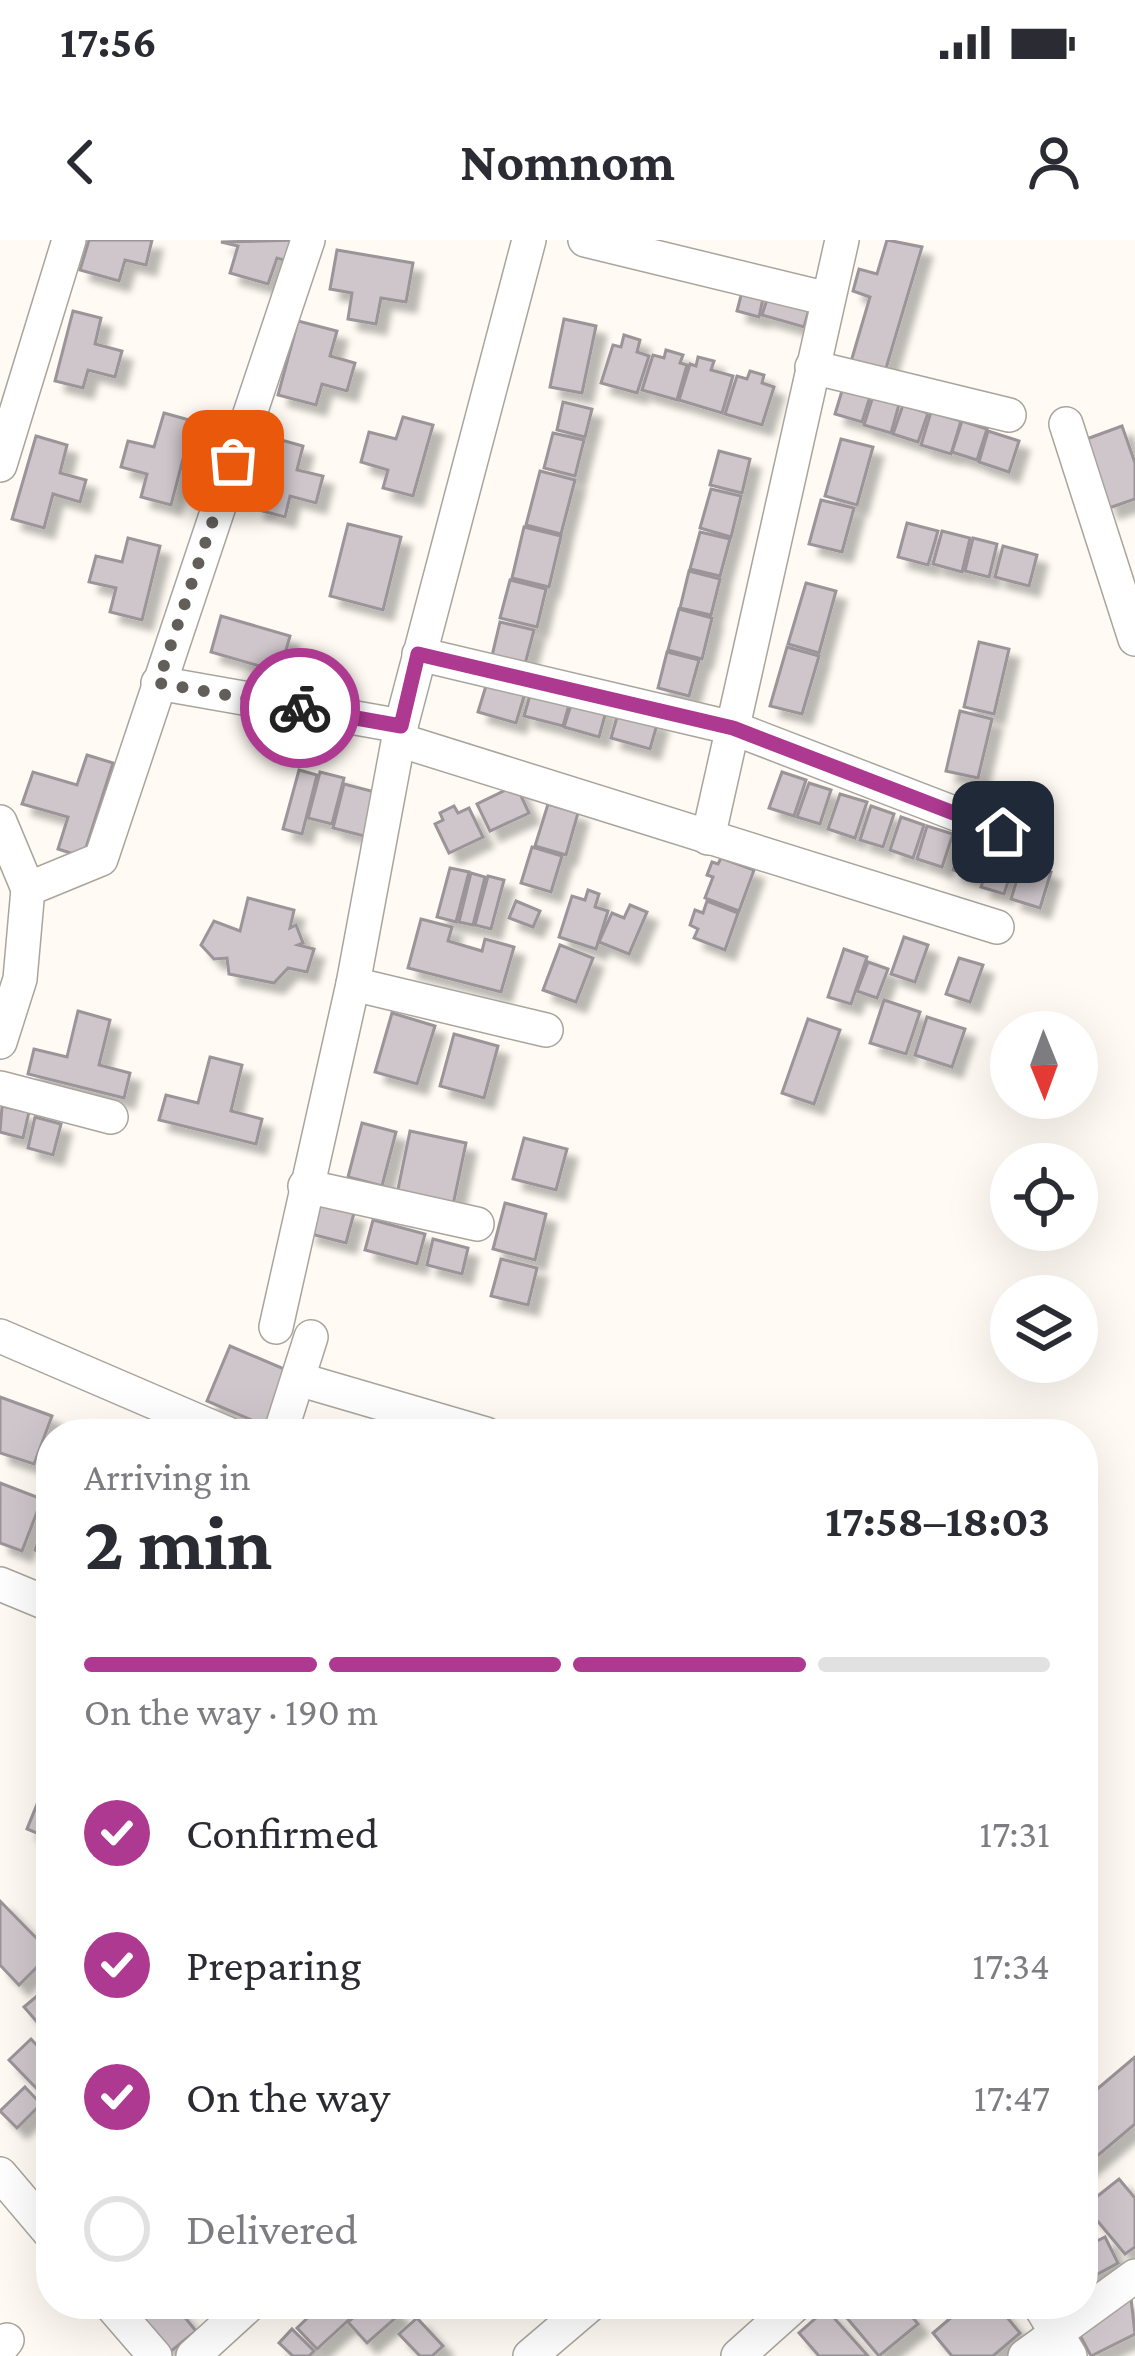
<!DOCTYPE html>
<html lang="en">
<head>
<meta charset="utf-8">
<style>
  :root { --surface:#fff; --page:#f2f2f3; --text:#2b2b33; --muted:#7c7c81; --line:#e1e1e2; --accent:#ad3991 }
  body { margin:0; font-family:"Crimson Pro",serif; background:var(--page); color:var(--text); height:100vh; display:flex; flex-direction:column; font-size:45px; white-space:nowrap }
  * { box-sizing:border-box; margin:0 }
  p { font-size:39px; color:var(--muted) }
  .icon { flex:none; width:66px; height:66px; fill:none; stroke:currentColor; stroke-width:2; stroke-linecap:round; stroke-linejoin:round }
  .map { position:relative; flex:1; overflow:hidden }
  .panel { position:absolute; left:36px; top:1179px; width:1062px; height:900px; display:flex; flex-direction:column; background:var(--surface); border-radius:48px; box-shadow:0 12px 48px #0002 }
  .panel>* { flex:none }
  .needle { width:78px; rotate:179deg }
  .buttons { position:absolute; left:990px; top:771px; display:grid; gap:24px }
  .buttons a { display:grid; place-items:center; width:108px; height:108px; border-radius:50%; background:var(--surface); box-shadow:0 12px 48px #0002; font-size:60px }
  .pin { position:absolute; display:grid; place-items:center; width:102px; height:102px; color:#fff; margin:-51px; border-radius:24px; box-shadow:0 6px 18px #0006 }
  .courier { position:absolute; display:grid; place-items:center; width:120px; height:120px; margin:-60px; border:9px solid #ad3991; border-radius:50%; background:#fff; color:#222; box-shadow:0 3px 15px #0007 }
  .headline em { font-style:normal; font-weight:700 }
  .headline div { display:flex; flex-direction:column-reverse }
  .headline { display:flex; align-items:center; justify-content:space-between; height:204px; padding:0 48px }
  h1 { font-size:78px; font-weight:700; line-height:90px }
  .bar { display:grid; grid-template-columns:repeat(4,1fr); gap:18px 12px; align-content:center; height:144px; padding:0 48px }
  .bar i { height:15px; border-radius:9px; background:var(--line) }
  .bar .on { background:var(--accent) }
  .bar p { grid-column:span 4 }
  ol { padding:0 48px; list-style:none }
  li { display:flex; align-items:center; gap:36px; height:132px }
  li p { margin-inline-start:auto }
  li .icon { padding:12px; border-radius:50%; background:var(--accent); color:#fff; stroke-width:4 }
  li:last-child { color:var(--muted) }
  li i { width:66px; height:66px; border:6px solid var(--line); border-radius:50% }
  .status { display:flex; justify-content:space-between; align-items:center; height:84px; padding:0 60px; background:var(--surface); direction:ltr }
  .status svg { height:33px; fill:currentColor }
  header { display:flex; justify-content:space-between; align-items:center; height:156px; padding:0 48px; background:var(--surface); font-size:54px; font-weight:700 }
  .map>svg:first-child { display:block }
  .building { fill:#cec6cb; stroke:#9b9498; stroke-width:3; filter:url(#shadow) }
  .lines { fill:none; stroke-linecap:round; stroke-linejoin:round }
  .street-casing { stroke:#a9a59e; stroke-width:36 }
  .street { stroke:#fff; stroke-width:33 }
  .done { stroke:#625f5b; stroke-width:12; stroke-dasharray:0 21.6 }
  .route { stroke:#ad3991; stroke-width:15 }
</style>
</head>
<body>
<div class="status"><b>17:56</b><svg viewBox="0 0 49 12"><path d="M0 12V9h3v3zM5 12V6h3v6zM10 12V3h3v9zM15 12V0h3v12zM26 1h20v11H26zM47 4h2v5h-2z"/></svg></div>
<header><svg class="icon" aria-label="back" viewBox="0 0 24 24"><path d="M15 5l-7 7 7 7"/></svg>Nomnom<svg class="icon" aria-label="person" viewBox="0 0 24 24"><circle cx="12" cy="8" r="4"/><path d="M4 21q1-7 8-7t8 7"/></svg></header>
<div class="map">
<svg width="1135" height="2116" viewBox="0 0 1135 2116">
  <defs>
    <filter id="shadow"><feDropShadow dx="10" dy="10" stdDeviation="3" flood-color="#0004"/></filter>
  </defs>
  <rect width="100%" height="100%" fill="#fffaf3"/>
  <!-- building -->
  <g class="building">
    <polygon points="89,0 152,0 146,25 125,20 119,41 80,30"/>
    <polygon points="301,0 294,23 277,18 268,44 230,33 238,6 221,2"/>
    <polygon points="887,0 922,7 884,135 850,125 870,57 853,51 859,29 877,34"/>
    <polygon points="337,10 413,23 406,62 381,58 376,84 348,79 352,53 330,49"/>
    <polygon points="744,44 765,49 759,77 737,71"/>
    <polygon points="770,50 811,62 804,87 762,75"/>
    <polygon points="73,71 101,78 95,104 122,111 115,137 88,130 83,148 55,141"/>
    <polygon points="564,79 596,86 582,153 550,147"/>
    <polygon points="298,81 337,91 330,116 355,123 347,151 322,144 316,165 278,155"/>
    <polygon points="624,95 640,100 637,112 649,116 637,153 601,143 613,105 621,107"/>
    <polygon points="666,110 683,115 680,123 687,125 677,160 642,150 653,115 664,118"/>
    <polygon points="698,117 714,121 711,130 733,136 722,173 679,160 690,124 696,126"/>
    <polygon points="750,131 764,135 762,143 774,147 762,185 725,174 737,136 747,139"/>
    <polygon points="845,141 872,150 862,182 835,174"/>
    <polygon points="874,153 900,161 891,193 864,185"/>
    <polygon points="563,162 592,169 585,197 557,190"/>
    <polygon points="903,165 928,173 918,202 893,194"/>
    <polygon points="931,172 961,181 951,214 921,205"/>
    <polygon points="164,173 193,181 171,265 141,257 147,234 121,227 128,201 154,207"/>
    <polygon points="403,177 433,185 413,256 383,248 388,230 361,222 369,192 396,199"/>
    <polygon points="962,181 987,189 977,220 952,212"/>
    <polygon points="1122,186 1135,223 1135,259 1109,268 1084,200"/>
    <polygon points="988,191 1019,201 1009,232 979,222"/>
    <polygon points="553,193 584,200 575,236 544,228"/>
    <polygon points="36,196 67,205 60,233 86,240 80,262 53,254 44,288 12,279"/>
    <polygon points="274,198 303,206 297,230 323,236 316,263 290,256 285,277 255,269"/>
    <polygon points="841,199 873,207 857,265 825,256"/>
    <polygon points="719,211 750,219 742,253 710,245"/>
    <polygon points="540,231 575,240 561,294 526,285"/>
    <polygon points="711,249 741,256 731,297 700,288"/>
    <polygon points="821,260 854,268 842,312 809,304"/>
    <polygon points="907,283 938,291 928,325 898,317"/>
    <polygon points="348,284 401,297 383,370 330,356"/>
    <polygon points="524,287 561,296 549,347 512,338"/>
    <polygon points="942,291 970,298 962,332 933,324"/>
    <polygon points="700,292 730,299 720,336 690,329"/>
    <polygon points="128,298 160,306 142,380 110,372 116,348 89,342 96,316 122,322"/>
    <polygon points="973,298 997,304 989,337 965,331"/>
    <polygon points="1003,306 1037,315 1029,346 995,337"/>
    <polygon points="689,331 720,339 711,375 680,368"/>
    <polygon points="510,340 546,349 537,387 500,378"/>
    <polygon points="806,343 836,351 819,413 788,404"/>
    <polygon points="679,369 712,378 702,419 668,410"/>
    <polygon points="221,376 290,396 280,432 211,412"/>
    <polygon points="500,382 534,390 524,428 491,420"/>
    <polygon points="979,402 1009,409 994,474 964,467"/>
    <polygon points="787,407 819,416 802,474 770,466"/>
    <polygon points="667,412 699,420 689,456 658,448"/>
    <polygon points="488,439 526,450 516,483 478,472"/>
    <polygon points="532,448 571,458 563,486 524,476"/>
    <polygon points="573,458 607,468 599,497 564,487"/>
    <polygon points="619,470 658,481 650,509 611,498"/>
    <polygon points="960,471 992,479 978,538 946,531"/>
    <polygon points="87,515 113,523 83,617 58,609 68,577 22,564 33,532 77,545"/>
    <polygon points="299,530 317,535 302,594 283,589"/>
    <polygon points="320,532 344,538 332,584 308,578"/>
    <polygon points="782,532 806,540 794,576 769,568"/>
    <polygon points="809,543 831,550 820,584 797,577"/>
    <polygon points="344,544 379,553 368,597 333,588"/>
    <polygon points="516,545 529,573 490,591 477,564"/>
    <polygon points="840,554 867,562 855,598 828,589"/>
    <polygon points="548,564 578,573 566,615 535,606"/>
    <polygon points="454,566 458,573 469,568 483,597 449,613 435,584 443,580 440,573"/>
    <polygon points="871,566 894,574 883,607 860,600"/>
    <polygon points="901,577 924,585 913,618 890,610"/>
    <polygon points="927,586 953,594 942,627 917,619"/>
    <polygon points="963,599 988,607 978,638 953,630"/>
    <polygon points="532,607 562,616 551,652 521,643"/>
    <polygon points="993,610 1016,617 1004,654 981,647"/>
    <polygon points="721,618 754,630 739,671 705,658 713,637 707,635 712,622 718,624"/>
    <polygon points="1022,623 1051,632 1040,668 1011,659"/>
    <polygon points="450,628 469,632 456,682 437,677"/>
    <polygon points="471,633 485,637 473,685 459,682"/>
    <polygon points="488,636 504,640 491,689 475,685"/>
    <polygon points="588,650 599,654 595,667 608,671 596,709 559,697 572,656 585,660"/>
    <polygon points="248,658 294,670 290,688 296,685 303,703 298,705 314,709 307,732 288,728 274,743 229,734 227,718 214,719 201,705 214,681 240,691"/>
    <polygon points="516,661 540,671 533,687 509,678"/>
    <polygon points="707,661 738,673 725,710 694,698 698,689 690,685 695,670 703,673"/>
    <polygon points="630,665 647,672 629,714 599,702 612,673 624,678"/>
    <polygon points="421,679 452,687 448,701 482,711 485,699 514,707 501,752 408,728"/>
    <polygon points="904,697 928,705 915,742 891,734"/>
    <polygon points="560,705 593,718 576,762 543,750"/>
    <polygon points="844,709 867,717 851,764 828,757"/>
    <polygon points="959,718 983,725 970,762 946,754"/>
    <polygon points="868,722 888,729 877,758 857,751"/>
    <polygon points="884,760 920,772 906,814 870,803"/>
    <polygon points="78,771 110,780 99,825 130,833 124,858 28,834 34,809 67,817"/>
    <polygon points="392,773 435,786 417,844 375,832"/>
    <polygon points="927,777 965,789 952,827 915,815"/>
    <polygon points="808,779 840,790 814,864 782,853"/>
    <polygon points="454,794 498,806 484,858 440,846"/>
    <polygon points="210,817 242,825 231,871 262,879 256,904 159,880 166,855 198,863"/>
    <polygon points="2,866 29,872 23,898 0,892"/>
    <polygon points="35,877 61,884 53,915 28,908"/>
    <polygon points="362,883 396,892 382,946 348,937"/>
    <polygon points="410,891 466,903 453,965 397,954"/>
    <polygon points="524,898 567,909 556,950 513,939"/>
    <polygon points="315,963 354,973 346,1003 307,993"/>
    <polygon points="505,963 546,974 535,1020 493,1009"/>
    <polygon points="373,980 425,994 417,1024 365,1010"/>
    <polygon points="433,999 468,1008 462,1034 427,1025"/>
    <polygon points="501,1019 537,1028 528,1065 491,1056"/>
    <polygon points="230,1106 296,1134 273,1189 207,1161"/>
    <polygon points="0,1157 52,1176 34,1224 0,1213"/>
    <polygon points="0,1243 42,1259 22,1311 0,1303"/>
    <polygon points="50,1268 51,1268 51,1316 35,1310"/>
    <polygon points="46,1542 51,1544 51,1599 27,1589"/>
    <polygon points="0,1661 51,1713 19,1745 0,1725"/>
    <polygon points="51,1744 51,1798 24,1767"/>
    <polygon points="31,1799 51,1820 51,1838 38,1850 9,1820"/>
    <polygon points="1135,1817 1135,1884 1083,1928 1083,1861"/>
    <polygon points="25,1847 41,1864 17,1888 0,1871"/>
    <polygon points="1119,1939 1135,1958 1135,2007 1125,2014 1085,1966"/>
    <polygon points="1105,1997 1118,2023 1083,2042 1083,2008"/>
    <polygon points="1131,2058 1135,2094 1091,2116 1075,2086"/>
    <polygon points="163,2064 174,2064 196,2091 170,2112 144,2080"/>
    <polygon points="322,2064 344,2064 354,2075 317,2109 297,2088"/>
    <polygon points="352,2064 389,2064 399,2075 367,2103 348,2082 360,2072"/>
    <polygon points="902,2064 918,2084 879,2116 836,2065"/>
    <polygon points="967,2064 996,2064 1020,2093 993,2116 952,2116 933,2093"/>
    <polygon points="826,2069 868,2116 819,2116 799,2093"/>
    <polygon points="417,2078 443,2106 432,2116 420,2116 399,2094"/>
    <polygon points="292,2089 314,2111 309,2116 293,2116 279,2103"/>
  </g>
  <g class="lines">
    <defs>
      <g id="street">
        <polyline points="585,0 828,59"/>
        <polyline points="812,127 1009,175"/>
        <polyline points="1066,184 1135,399"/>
        <polyline points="0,225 69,0"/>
        <polyline points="419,414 733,488 1003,592"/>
        <polyline points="158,443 401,486"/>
        <polyline points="399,500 997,687"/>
        <polyline points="0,582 28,649"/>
        <polyline points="708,598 842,0"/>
        <polyline points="353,744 546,790"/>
        <polyline points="0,802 20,739 28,649 101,619 308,0"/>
        <polyline points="0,848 111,877"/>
        <polyline points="305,946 477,984"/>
        <polyline points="276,1087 353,744 401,486 529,0"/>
        <polyline points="0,1096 228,1194"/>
        <polyline points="298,1139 486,1194"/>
        <polyline points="280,1194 311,1097"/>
        <polyline points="0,1344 51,1365"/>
        <polyline points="0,1934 51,1994"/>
        <polyline points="110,2064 155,2116"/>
        <polyline points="1039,2064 1070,2116"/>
        <polyline points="0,2109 7,2100"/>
        <polyline points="193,2116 250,2064"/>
        <polyline points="530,2116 591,2064"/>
        <polyline points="738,2116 796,2064"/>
        <polyline points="1025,2116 1135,2036"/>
      </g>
    </defs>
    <!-- street casing -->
    <use href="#street" class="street-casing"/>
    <!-- street -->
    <use href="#street" class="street"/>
  </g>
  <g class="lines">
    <!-- done -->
    <polyline class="done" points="233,221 158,443 300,468"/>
    <!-- route -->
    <polyline class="route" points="300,468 401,486 418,414 733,488 1003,592"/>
  </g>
</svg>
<div class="buttons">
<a><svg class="needle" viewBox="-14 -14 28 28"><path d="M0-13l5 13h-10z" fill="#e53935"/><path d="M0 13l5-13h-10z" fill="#7c7c81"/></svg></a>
<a><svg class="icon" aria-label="locate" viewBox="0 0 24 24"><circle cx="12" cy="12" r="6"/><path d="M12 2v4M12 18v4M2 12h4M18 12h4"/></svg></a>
<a><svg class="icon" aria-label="layers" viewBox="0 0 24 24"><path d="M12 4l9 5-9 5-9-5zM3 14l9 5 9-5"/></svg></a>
</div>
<div class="pin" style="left:233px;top:221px;background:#ea580c"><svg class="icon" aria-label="bag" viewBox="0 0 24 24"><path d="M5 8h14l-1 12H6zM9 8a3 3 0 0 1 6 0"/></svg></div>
<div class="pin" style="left:1003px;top:592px;background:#1f2937"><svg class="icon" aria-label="home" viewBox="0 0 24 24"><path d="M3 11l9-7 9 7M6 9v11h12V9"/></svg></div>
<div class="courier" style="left:300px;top:468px"><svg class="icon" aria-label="bike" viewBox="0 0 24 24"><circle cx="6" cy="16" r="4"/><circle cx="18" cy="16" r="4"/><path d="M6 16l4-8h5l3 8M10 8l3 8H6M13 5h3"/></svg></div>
<section class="panel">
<div class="headline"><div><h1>2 min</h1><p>Arriving in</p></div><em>17:58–18:03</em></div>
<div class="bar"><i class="on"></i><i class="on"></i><i class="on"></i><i></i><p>On the way · 190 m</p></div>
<ol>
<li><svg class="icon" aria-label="check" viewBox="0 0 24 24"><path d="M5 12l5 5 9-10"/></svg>Confirmed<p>17:31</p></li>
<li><svg class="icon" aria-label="check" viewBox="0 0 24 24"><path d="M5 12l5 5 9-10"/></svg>Preparing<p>17:34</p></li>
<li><svg class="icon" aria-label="check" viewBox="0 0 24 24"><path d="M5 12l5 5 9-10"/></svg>On the way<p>17:47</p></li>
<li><i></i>Delivered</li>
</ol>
</section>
</div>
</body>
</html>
